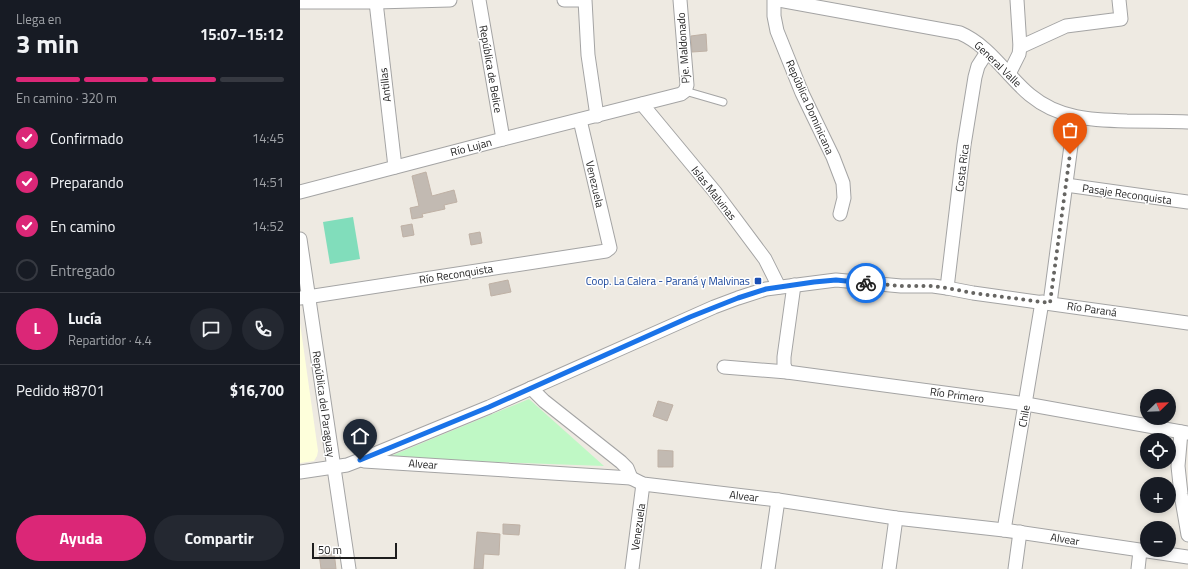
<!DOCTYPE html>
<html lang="es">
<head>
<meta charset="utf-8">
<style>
  :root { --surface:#171b24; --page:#242831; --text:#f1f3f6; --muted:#9ea1a6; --line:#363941; --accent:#db2777 }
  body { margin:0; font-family:"Titillium Web",sans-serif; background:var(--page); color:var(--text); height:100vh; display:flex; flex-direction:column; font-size:15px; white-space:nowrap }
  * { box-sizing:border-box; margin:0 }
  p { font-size:13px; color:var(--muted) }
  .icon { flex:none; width:22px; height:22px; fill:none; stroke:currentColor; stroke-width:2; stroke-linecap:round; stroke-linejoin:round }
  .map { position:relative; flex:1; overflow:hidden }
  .details { display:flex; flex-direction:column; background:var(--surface); width:300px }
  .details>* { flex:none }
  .needle { width:26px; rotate:67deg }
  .fabs { position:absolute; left:840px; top:389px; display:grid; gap:8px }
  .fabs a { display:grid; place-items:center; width:36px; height:36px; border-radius:50%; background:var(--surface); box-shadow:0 2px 6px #0003; font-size:20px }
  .scale { position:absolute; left:12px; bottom:10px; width:85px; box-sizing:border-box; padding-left:4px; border:2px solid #1d1d1d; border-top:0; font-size:11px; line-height:14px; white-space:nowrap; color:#1d1d1d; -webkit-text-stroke:3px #fff; paint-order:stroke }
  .pin { position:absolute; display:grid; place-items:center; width:34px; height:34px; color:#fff; margin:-41px -17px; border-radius:50% 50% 50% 0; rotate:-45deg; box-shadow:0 0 4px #0007 }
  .pin .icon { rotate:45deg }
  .courier { position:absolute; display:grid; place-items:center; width:40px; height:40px; margin:-20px; border:3px solid #1a73e8; border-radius:50%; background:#fff; color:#222; box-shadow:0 1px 5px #0007 }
  .overview em { font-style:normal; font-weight:700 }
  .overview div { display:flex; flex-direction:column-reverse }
  .overview { display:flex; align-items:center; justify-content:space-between; height:68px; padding:0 16px }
  h1 { font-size:26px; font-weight:700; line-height:30px }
  .bar { display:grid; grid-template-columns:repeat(4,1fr); gap:6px 4px; align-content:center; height:48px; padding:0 16px }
  .bar i { height:5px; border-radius:3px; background:var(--line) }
  .bar .current { background:var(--accent) }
  .bar p { grid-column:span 4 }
  .line { display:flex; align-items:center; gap:10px; padding:0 16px; border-top:1px solid var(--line) }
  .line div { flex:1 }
  .round { display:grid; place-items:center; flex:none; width:42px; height:42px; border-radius:21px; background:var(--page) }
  ol { padding:0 16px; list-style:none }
  li { display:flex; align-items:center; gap:12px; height:44px }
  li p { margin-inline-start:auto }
  li .icon { padding:4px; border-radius:50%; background:var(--accent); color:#fff; stroke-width:4 }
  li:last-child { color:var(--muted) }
  li i { width:22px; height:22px; border:2px solid var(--line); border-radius:50% }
  .button { display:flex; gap:8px; margin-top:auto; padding:8px 16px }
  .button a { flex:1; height:46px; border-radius:24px; background:var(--accent); color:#fff; font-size:16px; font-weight:700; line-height:46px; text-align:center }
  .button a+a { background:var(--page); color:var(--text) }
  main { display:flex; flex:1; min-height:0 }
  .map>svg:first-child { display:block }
  .education { fill:#feffdb }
  .park { fill:#bff8c5 }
  .pitch { fill:#81ddbb }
  .building { fill:#c2bab2; stroke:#bfb1a5 }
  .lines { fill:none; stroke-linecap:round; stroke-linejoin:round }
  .lane-casing { stroke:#a4a4a4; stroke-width:9 }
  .street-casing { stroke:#a4a4a4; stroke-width:15 }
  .lane { stroke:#fff; stroke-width:7 }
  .street { stroke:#fff; stroke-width:13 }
  .done { stroke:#666562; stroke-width:4; stroke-dasharray:0 7.2 }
  .route { stroke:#1a73e8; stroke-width:5 }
  .transit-dot { fill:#1a4fb4; stroke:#fff; stroke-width:1.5 }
  .labels { text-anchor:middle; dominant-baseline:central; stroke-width:3; stroke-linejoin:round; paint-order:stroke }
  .street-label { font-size:11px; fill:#1d1d1d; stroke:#fff }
  .transit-label { font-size:11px; fill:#164399; stroke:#fff; text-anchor:end }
</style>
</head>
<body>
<main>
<section class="details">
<div class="overview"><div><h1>3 min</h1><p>Llega en</p></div><em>15:07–15:12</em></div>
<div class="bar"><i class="current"></i><i class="current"></i><i class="current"></i><i></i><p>En camino · 320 m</p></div>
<ol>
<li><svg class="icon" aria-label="check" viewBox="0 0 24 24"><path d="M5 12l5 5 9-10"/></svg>Confirmado<p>14:45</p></li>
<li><svg class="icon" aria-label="check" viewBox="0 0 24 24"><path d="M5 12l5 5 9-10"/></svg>Preparando<p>14:51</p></li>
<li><svg class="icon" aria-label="check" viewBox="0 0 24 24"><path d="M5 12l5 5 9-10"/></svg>En camino<p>14:52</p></li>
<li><i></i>Entregado</li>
</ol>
<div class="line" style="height:72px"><b class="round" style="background:var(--accent);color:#fff">L</b><div><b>Lucía</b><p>Repartidor · 4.4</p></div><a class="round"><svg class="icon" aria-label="chat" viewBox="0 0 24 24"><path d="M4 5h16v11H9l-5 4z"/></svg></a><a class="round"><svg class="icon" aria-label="phone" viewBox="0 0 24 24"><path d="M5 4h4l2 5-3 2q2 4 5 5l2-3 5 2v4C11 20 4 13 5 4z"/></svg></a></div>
<div class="line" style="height:52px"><div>Pedido #8701</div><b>$16,700</b></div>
<div class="button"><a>Ayuda</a><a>Compartir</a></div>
</section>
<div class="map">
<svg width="888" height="569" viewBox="0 0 888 569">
  <rect width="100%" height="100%" fill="#eeeae2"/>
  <!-- education -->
  <polygon class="education" points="0,323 18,451 17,456 14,461 0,463"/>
  <!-- park -->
  <polygon class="park" points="229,399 304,466 86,458"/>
  <!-- pitch -->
  <polygon class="pitch" points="53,217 60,259 30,264 23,222"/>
  <!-- building -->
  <g class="building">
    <polygon points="406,34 407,51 392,52 391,36"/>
    <polygon points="126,172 132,196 154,190 157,202 144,205 145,209 122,214 123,217 112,219 110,208 119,206 112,176"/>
    <polygon points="112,224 114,235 103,237 101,226"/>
    <polygon points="180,232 182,243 171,245 169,234"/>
    <polygon points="208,280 211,292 191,296 189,284"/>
    <polygon points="358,401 373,405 367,421 353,416"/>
    <polygon points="358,450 373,451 373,467 358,467"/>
    <polygon points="203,524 220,525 219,535 203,534"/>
    <polygon points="177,532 200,534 199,555 184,554 183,569 174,569"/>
    <polygon points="34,551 36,569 21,569 19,553"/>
  </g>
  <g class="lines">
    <defs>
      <polyline id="lane" points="385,91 423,102"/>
      <g id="street">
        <polyline points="179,0 203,139"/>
        <polyline points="264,0 281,0"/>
        <polyline points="285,0 288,55 297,116"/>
        <polyline points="474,0 474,16 477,31 502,93 533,157 543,183 544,198 540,214"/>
        <path d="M479,0L660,33C690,46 706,75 730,95C759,119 791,120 827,121C848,121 868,121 888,122"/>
        <polyline points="0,2 76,2 150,0"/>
        <polyline points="76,2 95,167"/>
        <polyline points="720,47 766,26 821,19 819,0"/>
        <polyline points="709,74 719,54 720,47 717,0"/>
        <polyline points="342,104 415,192 465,259 479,287"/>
        <polyline points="766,185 888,202"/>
        <polyline points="0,192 203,139 381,94 385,91 387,85 380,0"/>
        <polyline points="0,239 49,569"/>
        <polyline points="647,288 664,145 675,77 678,66 687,52"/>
        <polyline points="0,298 306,251 310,248 280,120"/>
        <polyline points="750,303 772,138 777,118"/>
        <polyline points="424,367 487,372 726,404 888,433"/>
        <polyline points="487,372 484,365 484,357 494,285"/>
        <polyline points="231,388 244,401 321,462 327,468 331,478"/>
        <polyline points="881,432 878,466 881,494 888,535"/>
        <polyline points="64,461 331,478 343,484 478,500 596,518 704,530 888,557"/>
        <polyline points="0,472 47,465 60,460 189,407 414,307 438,298 466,289 536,280 601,286 633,286 647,288 673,293 888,323"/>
        <polyline points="704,530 742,302"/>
        <polyline points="332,569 343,484"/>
        <polyline points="468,569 478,500"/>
        <polyline points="589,569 596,518"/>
        <polyline points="715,569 720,532"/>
        <polyline points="838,569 840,551"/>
      </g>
    </defs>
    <!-- lane casing -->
    <use href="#lane" class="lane-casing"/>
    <!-- street casing -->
    <use href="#street" class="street-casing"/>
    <!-- lane -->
    <use href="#lane" class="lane"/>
    <!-- street -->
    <use href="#street" class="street"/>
  </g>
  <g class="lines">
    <!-- done -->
    <polyline class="done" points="566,283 601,286 633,286 647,288 673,293 750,303 770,154"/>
    <!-- route -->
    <polyline class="route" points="60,460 189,407 390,317 438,298 466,289 514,282 536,280 566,283"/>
  </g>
  <!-- markers -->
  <rect class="transit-dot" x="454" y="277" width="8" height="8" rx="2"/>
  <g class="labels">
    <!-- street labels -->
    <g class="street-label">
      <text transform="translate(383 48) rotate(-94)">Pje. Maldonado</text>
      <text transform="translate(698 64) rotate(44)">General Valle</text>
      <text transform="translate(191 69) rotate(80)">República de Belice</text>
      <text transform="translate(85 85) rotate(-97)">Antillas</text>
      <text transform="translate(510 107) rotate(66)">República Dominicana</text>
      <text transform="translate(171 147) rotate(-15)">Río Lujan</text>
      <text transform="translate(662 168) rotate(-83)">Costa Rica</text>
      <text transform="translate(295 184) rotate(77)">Venezuela</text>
      <text transform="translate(414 193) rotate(52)">Islas Malvinas</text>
      <text transform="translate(827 194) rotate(8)">Pasaje Reconquista</text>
      <text transform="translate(156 274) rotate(-9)">Río Reconquista</text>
      <text transform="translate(792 309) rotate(8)">Río Paraná</text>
      <text transform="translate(657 395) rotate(8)">Río Primero</text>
      <text transform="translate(24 404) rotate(82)">República del Paraguay</text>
      <text transform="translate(724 416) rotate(-80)">Chile</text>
      <text transform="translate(123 464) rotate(4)">Alvear</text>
      <text transform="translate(444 496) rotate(7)">Alvear</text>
      <text transform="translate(338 527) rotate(-82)">Venezuela</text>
      <text transform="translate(765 539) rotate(9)">Alvear</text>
    </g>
    <!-- transit labels -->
    <g class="transit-label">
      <text x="450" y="281">Coop. La Calera - Paraná y Malvinas</text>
    </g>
  </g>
</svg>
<div class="fabs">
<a><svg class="needle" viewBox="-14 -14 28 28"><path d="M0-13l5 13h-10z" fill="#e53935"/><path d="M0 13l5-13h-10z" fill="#9ea1a6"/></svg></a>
<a><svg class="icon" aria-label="locate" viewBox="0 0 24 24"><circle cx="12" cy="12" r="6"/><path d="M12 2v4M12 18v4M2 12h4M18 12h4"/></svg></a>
<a>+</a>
<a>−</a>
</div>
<div class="scale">50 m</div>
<div class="pin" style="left:770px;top:154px;background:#ea580c"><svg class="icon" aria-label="bag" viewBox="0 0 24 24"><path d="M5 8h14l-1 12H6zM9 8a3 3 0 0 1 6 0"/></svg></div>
<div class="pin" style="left:60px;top:460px;background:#1f2937"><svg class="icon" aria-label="home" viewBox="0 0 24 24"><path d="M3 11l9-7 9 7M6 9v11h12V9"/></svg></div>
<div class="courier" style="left:566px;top:283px"><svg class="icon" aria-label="bike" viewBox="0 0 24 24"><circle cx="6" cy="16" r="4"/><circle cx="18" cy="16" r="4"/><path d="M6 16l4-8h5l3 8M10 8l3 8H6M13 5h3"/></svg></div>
</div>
</main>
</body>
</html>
